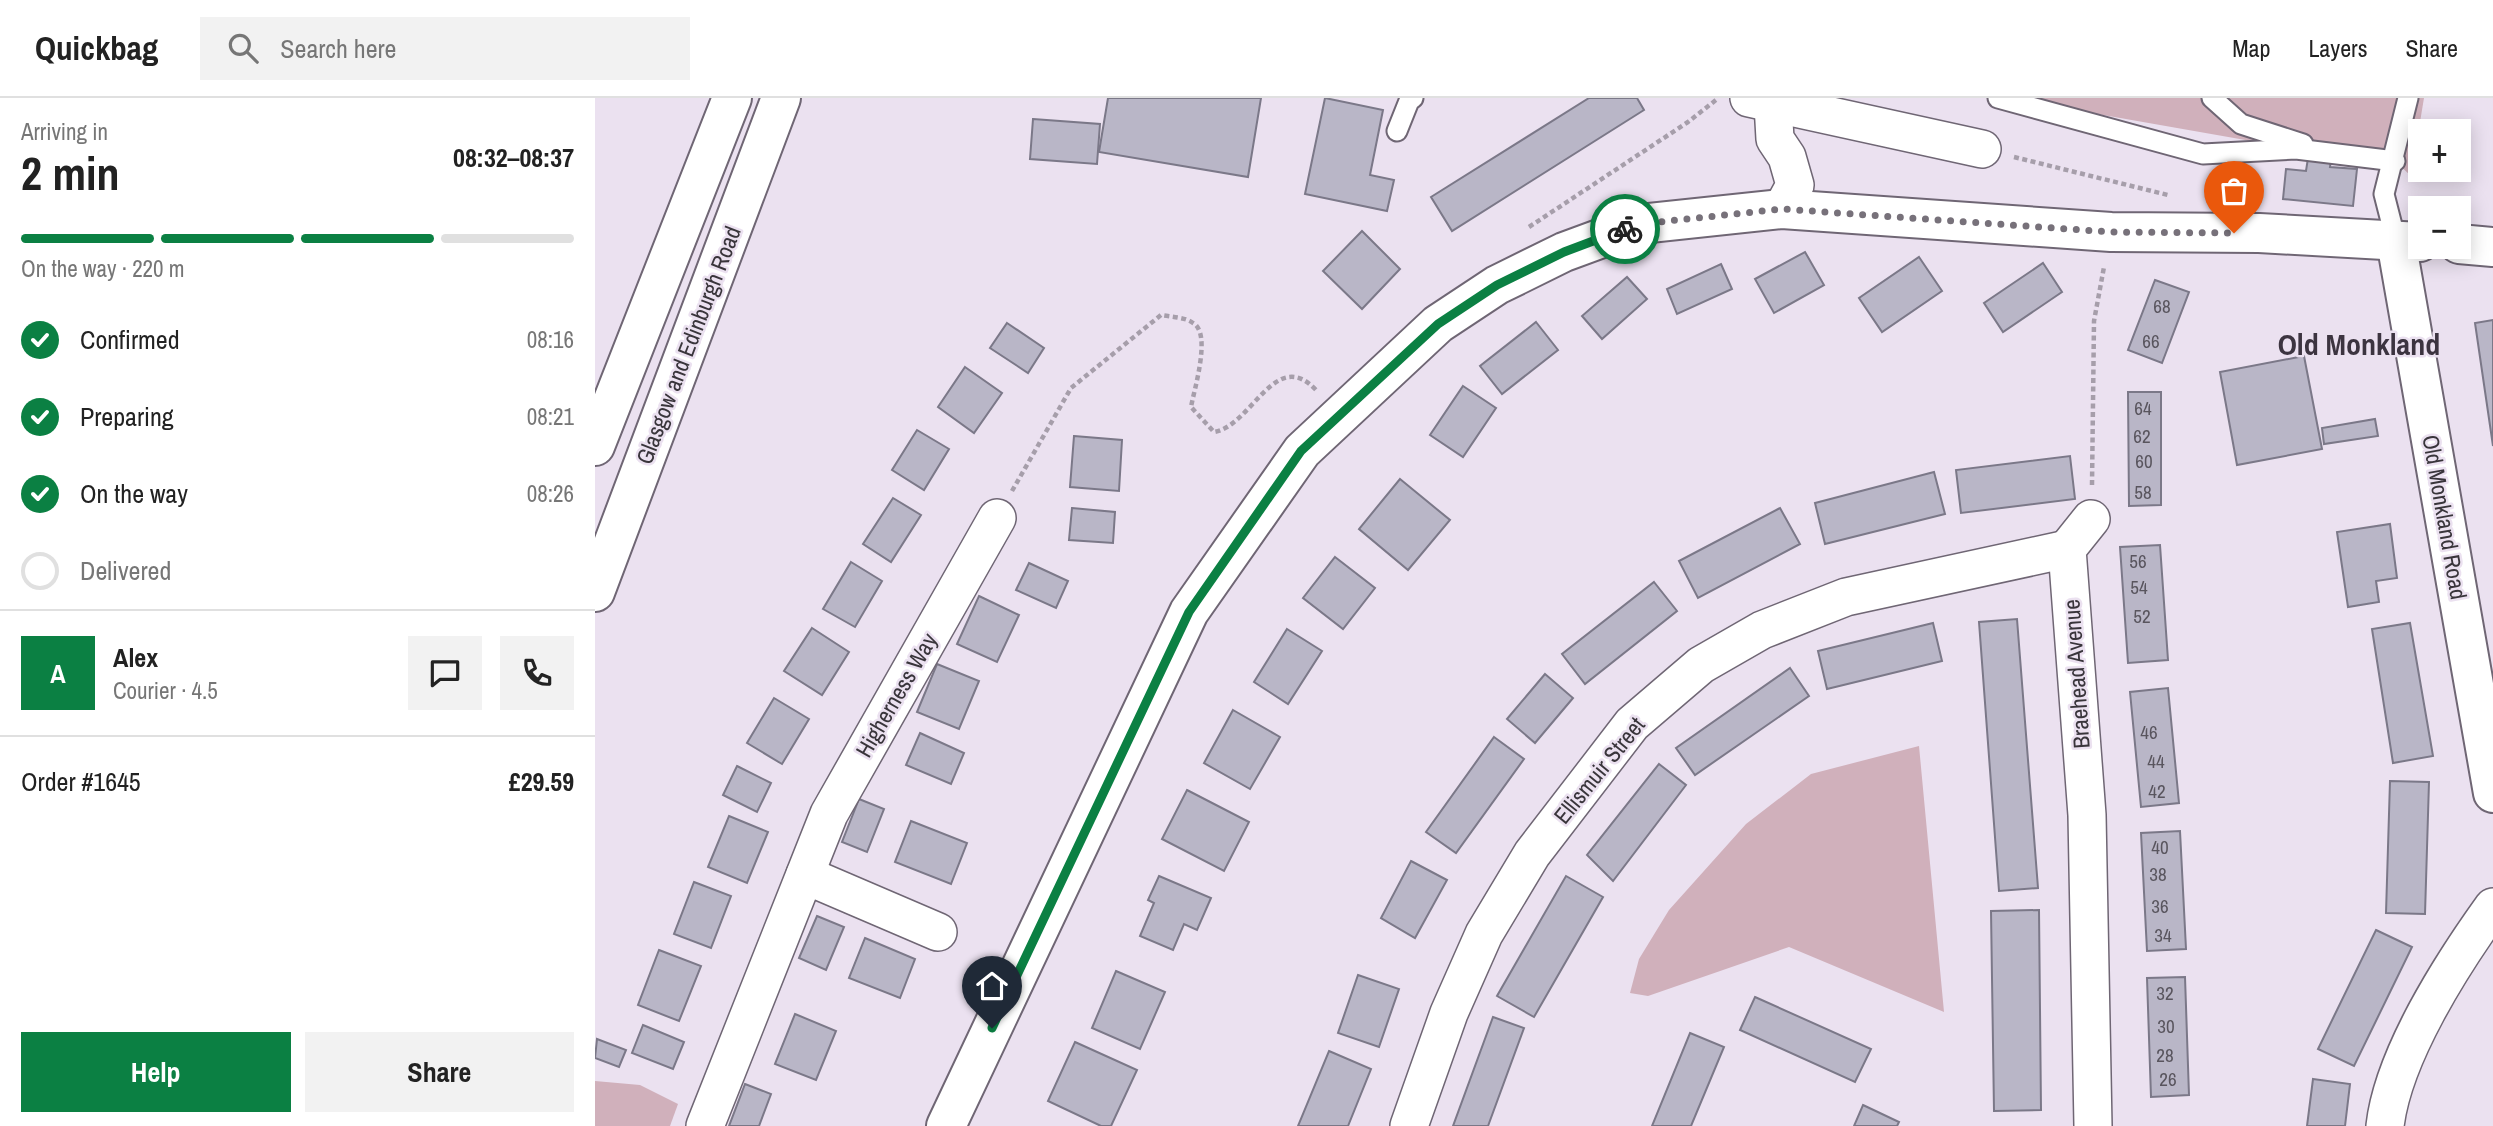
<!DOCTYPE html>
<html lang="en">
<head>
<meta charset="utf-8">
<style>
  :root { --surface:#fff; --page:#f2f2f2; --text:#222; --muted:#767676; --line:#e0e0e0; --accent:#0b8043 }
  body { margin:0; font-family:"Archivo Narrow",sans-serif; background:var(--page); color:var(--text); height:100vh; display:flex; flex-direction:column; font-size:26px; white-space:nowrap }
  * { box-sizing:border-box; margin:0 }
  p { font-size:23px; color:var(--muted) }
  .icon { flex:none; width:38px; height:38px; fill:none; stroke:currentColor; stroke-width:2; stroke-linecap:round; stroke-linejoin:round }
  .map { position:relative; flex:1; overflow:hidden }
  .drawer { display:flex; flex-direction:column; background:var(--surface); width:595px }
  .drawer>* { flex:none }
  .tools { position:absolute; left:1813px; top:21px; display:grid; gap:14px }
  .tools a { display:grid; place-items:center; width:63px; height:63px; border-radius:0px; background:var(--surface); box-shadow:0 4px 18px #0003; font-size:35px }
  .pin { position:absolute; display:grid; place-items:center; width:60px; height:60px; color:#fff; margin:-72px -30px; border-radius:50% 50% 50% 0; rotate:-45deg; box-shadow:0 0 7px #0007 }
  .pin .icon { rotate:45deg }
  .courier { position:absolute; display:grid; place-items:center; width:70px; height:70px; margin:-35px; border:5px solid #0b8043; border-radius:50%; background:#fff; color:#222; box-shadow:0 2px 9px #0007 }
  .summary em { font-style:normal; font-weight:700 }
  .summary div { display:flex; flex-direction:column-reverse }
  .summary { display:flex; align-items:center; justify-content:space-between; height:119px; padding:0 21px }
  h1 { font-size:46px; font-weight:700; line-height:52px }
  .bar { display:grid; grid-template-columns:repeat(4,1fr); gap:10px 7px; align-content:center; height:84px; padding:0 21px }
  .bar i { height:9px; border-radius:5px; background:var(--line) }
  .bar .active { background:var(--accent) }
  .bar p { grid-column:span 4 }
  .line { display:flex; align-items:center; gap:18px; padding:0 21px; border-top:2px solid var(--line) }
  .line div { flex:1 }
  .round { display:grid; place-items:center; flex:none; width:74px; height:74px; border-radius:0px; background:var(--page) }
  ol { padding:0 21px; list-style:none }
  li { display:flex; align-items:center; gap:21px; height:77px }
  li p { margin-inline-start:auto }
  li .icon { padding:7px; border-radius:50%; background:var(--accent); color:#fff; stroke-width:4 }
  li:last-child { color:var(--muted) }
  li i { width:38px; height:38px; border:4px solid var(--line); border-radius:50% }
  .button { display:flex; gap:14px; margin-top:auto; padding:14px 21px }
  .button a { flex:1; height:80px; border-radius:0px; background:var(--accent); color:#fff; font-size:28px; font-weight:700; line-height:80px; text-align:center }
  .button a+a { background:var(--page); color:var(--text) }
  header { display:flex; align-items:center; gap:42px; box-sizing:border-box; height:98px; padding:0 35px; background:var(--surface); border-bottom:2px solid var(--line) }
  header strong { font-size:33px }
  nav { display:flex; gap:38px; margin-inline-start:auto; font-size:24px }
  .search { width:490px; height:63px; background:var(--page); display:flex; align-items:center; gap:18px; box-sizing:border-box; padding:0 24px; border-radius:0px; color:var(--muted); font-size:26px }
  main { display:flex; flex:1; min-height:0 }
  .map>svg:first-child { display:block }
  .green { fill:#d0b0bb }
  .building { fill:#b9b6c7; stroke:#7b7888; stroke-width:2 }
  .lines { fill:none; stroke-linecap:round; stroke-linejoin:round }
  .service-casing { stroke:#6f6674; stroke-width:23 }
  .minor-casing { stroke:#6f6674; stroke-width:40 }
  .tertiary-casing { stroke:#6f6674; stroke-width:42 }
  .trunk-casing { stroke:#6f6674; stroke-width:42 }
  .path { stroke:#a69eaa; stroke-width:4.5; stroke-dasharray:5 3.5; stroke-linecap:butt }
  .service { stroke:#fff; stroke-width:19 }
  .minor { stroke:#fff; stroke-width:37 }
  .tertiary { stroke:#fff; stroke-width:38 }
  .trunk { stroke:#fff; stroke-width:38 }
  .done { stroke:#77717a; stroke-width:7; stroke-dasharray:0 12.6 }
  .route { stroke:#0b8043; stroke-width:9 }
  .labels { text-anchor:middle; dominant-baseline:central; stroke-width:5; stroke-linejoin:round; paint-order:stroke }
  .number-label { font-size:19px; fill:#59555e }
  .street-label { font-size:23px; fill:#39353b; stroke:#ebe1f0 }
  .district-label { font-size:30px; font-weight:bold; fill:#3c3440; stroke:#ebe1f0 }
</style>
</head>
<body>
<header>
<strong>Quickbag</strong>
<div class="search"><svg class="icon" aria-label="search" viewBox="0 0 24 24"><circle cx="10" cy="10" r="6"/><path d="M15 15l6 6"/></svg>Search here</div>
<nav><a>Map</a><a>Layers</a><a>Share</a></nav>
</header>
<main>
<section class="drawer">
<div class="summary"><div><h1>2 min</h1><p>Arriving in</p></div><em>08:32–08:37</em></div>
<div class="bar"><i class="active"></i><i class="active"></i><i class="active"></i><i></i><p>On the way · 220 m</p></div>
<ol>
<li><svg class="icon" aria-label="check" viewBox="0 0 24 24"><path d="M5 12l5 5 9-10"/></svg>Confirmed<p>08:16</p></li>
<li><svg class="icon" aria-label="check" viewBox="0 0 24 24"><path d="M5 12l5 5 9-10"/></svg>Preparing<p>08:21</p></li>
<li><svg class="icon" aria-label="check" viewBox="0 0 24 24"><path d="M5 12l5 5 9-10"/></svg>On the way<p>08:26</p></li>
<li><i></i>Delivered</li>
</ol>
<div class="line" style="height:126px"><b class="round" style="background:var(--accent);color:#fff">A</b><div><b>Alex</b><p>Courier · 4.5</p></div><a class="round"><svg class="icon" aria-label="chat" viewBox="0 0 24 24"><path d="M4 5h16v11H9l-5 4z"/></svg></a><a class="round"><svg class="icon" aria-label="phone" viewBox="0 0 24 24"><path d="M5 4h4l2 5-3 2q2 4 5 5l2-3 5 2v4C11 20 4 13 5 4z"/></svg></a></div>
<div class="line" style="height:91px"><div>Order #1645</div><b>£29.59</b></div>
<div class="button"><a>Help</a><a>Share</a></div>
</section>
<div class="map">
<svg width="1898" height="1028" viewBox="0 0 1898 1028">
  <rect width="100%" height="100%" fill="#ebe1f0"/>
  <!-- green -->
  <g class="green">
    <polygon points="1411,0 1829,0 1816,78 1800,63 1701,51"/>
    <polygon points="1324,648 1349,914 1194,849 1053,898 1035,895 1044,861 1074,812 1151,726 1216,676"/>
    <polygon points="0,983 45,987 83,1006 75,1028 0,1028"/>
  </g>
  <!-- building -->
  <g class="building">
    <polygon points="513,0 666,0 653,79 504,54"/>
    <polygon points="730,0 788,12 775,77 799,82 792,113 710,96"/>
    <polygon points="994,0 1042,0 1049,12 857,133 836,99"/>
    <polygon points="438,21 505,26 502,66 435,61"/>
    <polygon points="1713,60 1736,62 1735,69 1762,71 1758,108 1688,101 1691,71 1711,73"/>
    <polygon points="767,133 805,171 767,211 728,173"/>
    <polygon points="1210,154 1229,187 1179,215 1160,181"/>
    <polygon points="1324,159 1347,193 1287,234 1264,200"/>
    <polygon points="1448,165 1467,194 1408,234 1389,205"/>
    <polygon points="1126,166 1137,191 1082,216 1072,191"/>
    <polygon points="1032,179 1052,201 1007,241 987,218"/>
    <polygon points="1560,182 1594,194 1567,265 1533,252"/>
    <polygon points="1898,222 1898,348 1880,225"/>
    <polygon points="941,224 963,252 907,296 885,268"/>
    <polygon points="412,225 449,250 433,275 395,250"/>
    <polygon points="1709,258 1727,351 1642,367 1625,274"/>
    <polygon points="370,269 407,295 379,335 343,309"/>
    <polygon points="868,288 901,310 868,359 835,337"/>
    <polygon points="1533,294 1566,294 1566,407 1534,408"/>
    <polygon points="1780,321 1783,338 1729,346 1727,330"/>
    <polygon points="322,332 354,351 329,392 297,372"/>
    <polygon points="479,338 527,342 524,393 475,389"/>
    <polygon points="1475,358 1480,401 1366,415 1361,372"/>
    <polygon points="1339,374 1350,416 1230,446 1220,405"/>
    <polygon points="805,381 855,422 813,472 764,431"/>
    <polygon points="298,400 326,417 296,464 268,446"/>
    <polygon points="477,410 520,414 518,445 474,442"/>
    <polygon points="1185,410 1205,446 1103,500 1084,463"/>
    <polygon points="1795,426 1802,480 1781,483 1784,504 1753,509 1742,434"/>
    <polygon points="1565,447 1573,562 1533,565 1525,449"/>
    <polygon points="740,459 780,490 748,531 708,500"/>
    <polygon points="256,464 287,483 260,529 228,511"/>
    <polygon points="434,465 473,483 461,510 421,492"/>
    <polygon points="1059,484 1082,513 990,586 967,556"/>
    <polygon points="384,498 424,517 402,564 362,546"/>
    <polygon points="1422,521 1443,790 1404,793 1384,524"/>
    <polygon points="1338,525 1347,563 1232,591 1223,553"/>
    <polygon points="1815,525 1838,658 1798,665 1777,531"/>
    <polygon points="217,530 254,554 227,597 189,573"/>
    <polygon points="692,531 727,553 693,606 659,584"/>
    <polygon points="342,566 384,583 364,631 322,614"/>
    <polygon points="1195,570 1214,598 1100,677 1081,650"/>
    <polygon points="950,576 978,600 940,645 912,621"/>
    <polygon points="1573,590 1584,705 1546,709 1535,594"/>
    <polygon points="179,600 214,621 187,666 152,645"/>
    <polygon points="638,612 685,639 655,691 609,665"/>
    <polygon points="325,635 369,655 356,686 311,667"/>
    <polygon points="899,639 929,661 861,755 831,734"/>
    <polygon points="1064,666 1091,687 1018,783 992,757"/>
    <polygon points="142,668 176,685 162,714 128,697"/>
    <polygon points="1795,683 1834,684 1830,816 1791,815"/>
    <polygon points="592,692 654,724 629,773 567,741"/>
    <polygon points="264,701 289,711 272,754 247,744"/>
    <polygon points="134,718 173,734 152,785 113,769"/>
    <polygon points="316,723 372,745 356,786 300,764"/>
    <polygon points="1585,733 1591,851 1552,853 1546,735"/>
    <polygon points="816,763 852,782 820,840 786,820"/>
    <polygon points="564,778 616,800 602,832 589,826 578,852 545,838 559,805 553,802"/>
    <polygon points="971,778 1008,799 939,919 902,898"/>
    <polygon points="99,784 136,798 116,850 79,836"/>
    <polygon points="1444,812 1446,1012 1399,1013 1396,813"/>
    <polygon points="222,818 249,829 231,872 204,860"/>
    <polygon points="1781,832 1817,849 1759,968 1723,951"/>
    <polygon points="270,840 320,861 305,900 254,880"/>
    <polygon points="64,852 106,868 84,923 43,907"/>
    <polygon points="521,873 570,894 545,951 497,930"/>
    <polygon points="763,877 804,891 784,949 743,935"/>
    <polygon points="1590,879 1594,997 1556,999 1552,880"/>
    <polygon points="1160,899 1276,951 1260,984 1145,932"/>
    <polygon points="200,916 241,933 221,982 180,966"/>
    <polygon points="898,919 929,930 893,1028 858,1028"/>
    <polygon points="48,927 89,944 78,971 37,955"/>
    <polygon points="1095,935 1129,949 1096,1028 1057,1028"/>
    <polygon points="2,941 31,952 24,969 0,960"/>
    <polygon points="480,944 542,972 516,1028 506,1028 453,1003"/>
    <polygon points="734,953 776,971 753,1028 703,1028"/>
    <polygon points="1718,981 1755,986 1750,1028 1712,1028"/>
    <polygon points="150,986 176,996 164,1028 134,1028"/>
    <polygon points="1268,1007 1304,1024 1302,1028 1259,1028"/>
  </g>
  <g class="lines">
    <defs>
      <g id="service">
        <polyline points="1403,0 1608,56 1701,51 1800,63"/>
        <polyline points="1617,0 1646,26 1708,46"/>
        <polyline points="802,33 814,3 818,0"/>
        <polyline points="1801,143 1789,96 1813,0"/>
      </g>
      <g id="minor">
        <polyline points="1154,0 1387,51"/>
        <polyline points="1178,6 1180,41 1192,59 1200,87 1187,111"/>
        <polyline points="1496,421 1472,451 1492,717 1498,1028"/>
        <polyline points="210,777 343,834"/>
        <polyline points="110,1028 234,716 402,420"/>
        <polyline points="814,1028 854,915 889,836 937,756 1037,626 1106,567 1167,532 1251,499 1472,451"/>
        <path d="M1790,1028C1798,958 1857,866 1898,809"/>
      </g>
      <g id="tertiary">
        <polyline points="1801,143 1898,695"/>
        <polyline points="1864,146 1898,149"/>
        <polyline points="351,1028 594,514 707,353 843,226 902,187 969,154 1045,126 1187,111 1516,134 1664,135 1825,144"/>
      </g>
      <g id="trunk">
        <polyline points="0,348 137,0"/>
        <polyline points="0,494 186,0"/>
      </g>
    </defs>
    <!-- service casing -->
    <use href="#service" class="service-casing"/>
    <!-- minor casing -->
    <use href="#minor" class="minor-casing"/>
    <!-- tertiary casing -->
    <use href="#tertiary" class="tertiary-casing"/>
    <!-- trunk casing -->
    <use href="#trunk" class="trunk-casing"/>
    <!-- path -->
    <g class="path">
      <polyline points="1419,59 1573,97"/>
      <polyline points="934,129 1093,24 1121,2"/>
      <polyline points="1497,387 1499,223 1509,169"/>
      <path d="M417,393L476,290L566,217C576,219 590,219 598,225C617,235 599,292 596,309L619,334C657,328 680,248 721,292"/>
    </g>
    <!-- service -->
    <use href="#service" class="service"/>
    <!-- minor -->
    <use href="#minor" class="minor"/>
    <!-- tertiary -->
    <use href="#tertiary" class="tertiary"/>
    <!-- trunk -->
    <use href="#trunk" class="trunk"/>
  </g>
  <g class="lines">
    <!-- done -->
    <polyline class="done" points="1030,131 1045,126 1187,111 1516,134 1639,135"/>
    <!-- route -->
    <polyline class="route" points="397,930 594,514 706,353 843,226 902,187 969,154 1030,131"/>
  </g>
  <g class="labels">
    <!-- number labels -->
    <g class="number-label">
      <text x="1567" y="208">68</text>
      <text x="1556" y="243">66</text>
      <text x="1548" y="310">64</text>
      <text x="1547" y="338">62</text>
      <text x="1549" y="363">60</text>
      <text x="1548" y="394">58</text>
      <text x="1543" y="463">56</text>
      <text x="1544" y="489">54</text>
      <text x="1547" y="518">52</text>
      <text x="1554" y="634">46</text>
      <text x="1561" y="663">44</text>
      <text x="1562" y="693">42</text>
      <text x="1565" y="749">40</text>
      <text x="1563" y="776">38</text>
      <text x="1565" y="808">36</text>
      <text x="1568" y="837">34</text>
      <text x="1570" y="895">32</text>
      <text x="1571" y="928">30</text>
      <text x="1570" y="957">28</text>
      <text x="1573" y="981">26</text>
    </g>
    <!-- street labels -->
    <g class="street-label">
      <text transform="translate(93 247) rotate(-69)">Glasgow and Edinburgh Road</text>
      <text transform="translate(1850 419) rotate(80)">Old Monkland Road</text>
      <text transform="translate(1481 576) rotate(-94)">Braehead Avenue</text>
      <text transform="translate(301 597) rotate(-60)">Higherness Way</text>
      <text transform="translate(1004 672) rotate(-51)">Ellismuir Street</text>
    </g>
    <!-- district labels -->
    <g class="district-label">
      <text x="1764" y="246">Old Monkland</text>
    </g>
  </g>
</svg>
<div class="tools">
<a>+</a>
<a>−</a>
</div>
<div class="pin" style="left:1639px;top:135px;background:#ea580c"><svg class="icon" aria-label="bag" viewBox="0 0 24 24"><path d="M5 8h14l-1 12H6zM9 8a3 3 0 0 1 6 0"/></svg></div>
<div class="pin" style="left:397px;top:930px;background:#1f2937"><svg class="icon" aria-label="home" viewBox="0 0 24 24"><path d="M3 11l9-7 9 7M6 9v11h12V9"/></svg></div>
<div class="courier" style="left:1030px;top:131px"><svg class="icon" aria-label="bike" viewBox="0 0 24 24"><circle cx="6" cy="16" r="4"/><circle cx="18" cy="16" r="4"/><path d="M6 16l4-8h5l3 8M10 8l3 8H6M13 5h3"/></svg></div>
</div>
</main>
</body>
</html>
